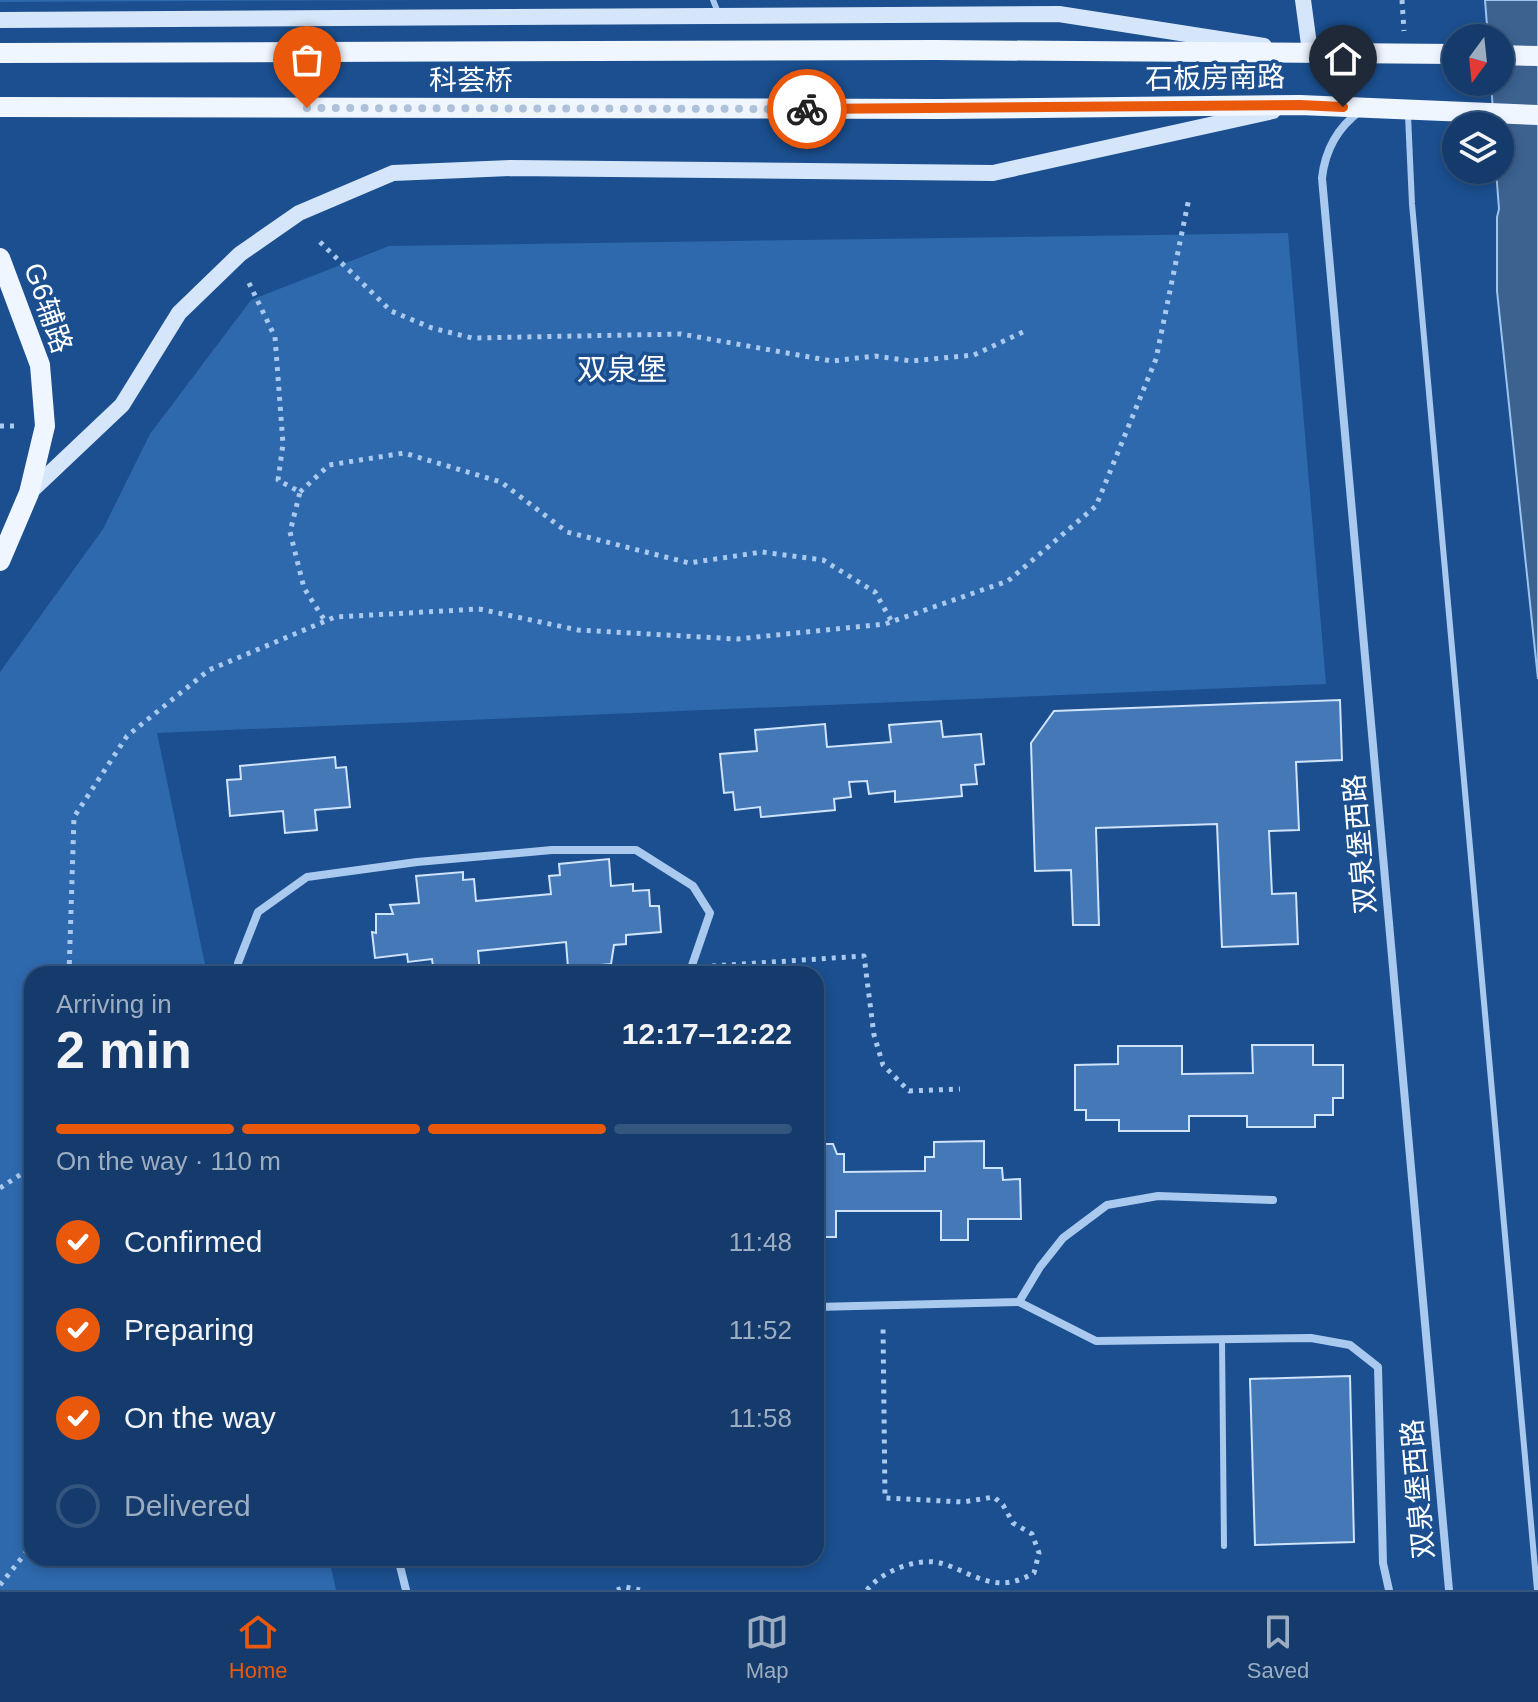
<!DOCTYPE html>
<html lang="en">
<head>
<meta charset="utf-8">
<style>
  :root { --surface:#143b6b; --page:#214673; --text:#f1f3f6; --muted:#9dadc1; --line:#33557e; --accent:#ea580c }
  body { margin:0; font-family:Arial,"Noto Sans SC",sans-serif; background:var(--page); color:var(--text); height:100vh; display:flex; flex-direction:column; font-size:30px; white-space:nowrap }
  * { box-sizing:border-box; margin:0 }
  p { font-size:26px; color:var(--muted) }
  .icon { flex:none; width:44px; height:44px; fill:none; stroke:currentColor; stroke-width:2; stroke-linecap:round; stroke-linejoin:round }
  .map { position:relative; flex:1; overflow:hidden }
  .drawer { position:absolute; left:24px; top:966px; width:800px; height:600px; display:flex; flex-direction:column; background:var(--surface); border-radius:24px; box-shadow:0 4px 12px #0003,0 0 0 2px var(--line) }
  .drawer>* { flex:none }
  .needle { width:52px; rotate:195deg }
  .controls { position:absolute; left:1442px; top:24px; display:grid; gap:16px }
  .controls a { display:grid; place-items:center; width:72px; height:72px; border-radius:50%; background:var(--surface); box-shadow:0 4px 12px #0003,0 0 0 2px var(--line); font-size:40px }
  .pin { position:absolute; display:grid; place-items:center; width:68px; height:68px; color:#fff; margin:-82px -34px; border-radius:50% 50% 50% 0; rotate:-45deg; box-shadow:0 0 8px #0007 }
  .pin .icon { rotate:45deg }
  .courier { position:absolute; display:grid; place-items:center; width:80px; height:80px; margin:-40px; border:6px solid #ea580c; border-radius:50%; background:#fff; color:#222; box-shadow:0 2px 10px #0007 }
  .head em { font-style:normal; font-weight:700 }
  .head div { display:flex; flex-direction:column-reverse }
  .head { display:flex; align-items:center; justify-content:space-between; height:136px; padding:0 32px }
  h1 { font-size:52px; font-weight:700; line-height:60px }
  .bar { display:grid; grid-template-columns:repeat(4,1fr); gap:12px 8px; align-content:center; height:96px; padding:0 32px }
  .bar i { height:10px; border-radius:6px; background:var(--line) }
  .bar .active { background:var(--accent) }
  .bar p { grid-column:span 4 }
  ol { padding:0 32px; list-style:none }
  li { display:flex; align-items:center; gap:24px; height:88px }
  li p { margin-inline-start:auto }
  li .icon { padding:8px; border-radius:50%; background:var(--accent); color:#fff; stroke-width:4 }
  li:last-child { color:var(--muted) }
  li i { width:44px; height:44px; border:4px solid var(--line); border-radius:50% }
  .tabs { display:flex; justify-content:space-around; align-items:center; height:112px; border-top:2px solid var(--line); background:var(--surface); font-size:22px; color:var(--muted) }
  .tabs a { display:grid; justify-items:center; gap:4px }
  .tabs .active { color:var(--accent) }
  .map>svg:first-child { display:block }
  .green { fill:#2e69ad }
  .water { fill:#3c6290; stroke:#9cc4f0; stroke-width:2 }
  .building { fill:#4478b7; stroke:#cfe3fa; stroke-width:2 }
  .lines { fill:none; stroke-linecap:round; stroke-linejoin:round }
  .path { stroke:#a9c9ee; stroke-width:5; stroke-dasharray:4 6; stroke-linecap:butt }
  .lane { stroke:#a9c9ee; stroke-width:6 }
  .street { stroke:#a9c9ee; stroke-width:8 }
  .secondary { stroke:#d6e6fa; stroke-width:16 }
  .primary { stroke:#f0f6ff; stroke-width:20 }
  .done { stroke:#afc1d8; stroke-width:8; stroke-dasharray:0 14.4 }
  .route { stroke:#ea580c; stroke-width:10 }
  .labels { text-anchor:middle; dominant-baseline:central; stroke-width:7; stroke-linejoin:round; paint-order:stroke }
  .street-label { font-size:28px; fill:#fff; stroke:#1b4f8f }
  .neighbourhood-label { font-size:30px; fill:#fff; stroke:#1b4f8f }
</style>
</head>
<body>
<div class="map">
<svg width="1538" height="1590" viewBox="0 0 1538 1590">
  <rect width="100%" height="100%" fill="#1b4f8f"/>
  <!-- green -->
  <g class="green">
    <polygon points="0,0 436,0 0,2"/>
    <polygon points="1288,233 1326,684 157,733 207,974 32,974 32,1558 329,1558 336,1590 0,1590 0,672 103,529 150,434 251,300 389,246"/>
  </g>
  <!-- water -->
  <polygon class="water" points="1485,0 1538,0 1538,679 1497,291 1497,217 1499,209 1496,170 1500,170 1500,126 1494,126 1491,82 1500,82 1500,38 1488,38"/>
  <!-- building -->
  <g class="building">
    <polygon points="1340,700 1342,760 1296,762 1299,830 1269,831 1272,894 1296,893 1298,944 1222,947 1217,824 1096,828 1099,925 1073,925 1071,870 1035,871 1031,743 1054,711"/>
    <polygon points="941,721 943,737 981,734 984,764 975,765 977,784 961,785 962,796 895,802 895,791 869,794 867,781 849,782 851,797 834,799 835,810 761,817 760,807 735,810 733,792 724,793 720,754 757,751 755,730 825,724 827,747 891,742 889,725"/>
    <polygon points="335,757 336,768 346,767 350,807 315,810 317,830 285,833 283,811 230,816 227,780 241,779 240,766"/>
    <polygon points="609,859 611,886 633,884 633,891 649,890 650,906 659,906 661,932 626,935 626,944 614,945 611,964 568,968 566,942 478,951 480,974 434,974 432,959 408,962 407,954 375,958 372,932 376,933 376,914 393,914 390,905 419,903 416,876 463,872 463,880 474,879 476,901 551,894 549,876 560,875 559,864"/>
    <polygon points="1252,1045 1313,1045 1313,1065 1343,1065 1343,1098 1333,1098 1333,1115 1315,1115 1315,1127 1247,1127 1247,1116 1189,1116 1189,1131 1119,1131 1119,1120 1086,1120 1086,1110 1075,1110 1075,1065 1118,1064 1118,1046 1182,1046 1182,1074 1253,1073"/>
    <polygon points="984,1141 984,1168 1002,1168 1003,1180 1020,1179 1021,1219 968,1219 968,1240 941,1240 941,1211 836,1211 836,1237 816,1237 816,1144 833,1144 837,1154 844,1154 844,1172 925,1171 925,1157 934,1157 934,1142"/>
    <polygon points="1350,1376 1354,1542 1255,1545 1250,1379"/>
  </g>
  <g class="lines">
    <!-- path -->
    <g class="path">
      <polyline points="1402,0 1404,31"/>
      <polyline points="320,242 391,311 432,328 472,338 681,334 832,361 875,356 911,361 974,355 1027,330"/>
      <polyline points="249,283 275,337 283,444 278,480 300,492 290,532 304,588 325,621"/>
      <polyline points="0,426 19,426"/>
      <polyline points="300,492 329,465 404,453 501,482 567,532 689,563 762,552 823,560 875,592 892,622"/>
      <polyline points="712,966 864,956 874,1035 883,1065 909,1091 960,1089"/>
      <polyline points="69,974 74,817 127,736 209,670 335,617 479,609 578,630 737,639 885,624 1008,581 1096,506 1156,359 1189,198"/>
      <polyline points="0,1188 32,1167"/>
      <polyline points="0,1585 32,1545"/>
      <polyline points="617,1590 625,1587 640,1590"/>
      <path d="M867,1590C881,1572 916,1557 940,1563C957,1567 974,1579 993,1582C1008,1585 1021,1580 1034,1573L1039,1553L1032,1534L1013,1523L1003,1505L994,1497L963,1502L885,1498L883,1325"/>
    </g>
    <!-- lane -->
    <g class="lane">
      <polyline points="713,0 719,15"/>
      <polyline points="1408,115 1412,204 1537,1590"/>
      <polyline points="1222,1339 1224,1546"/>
    </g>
    <!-- street -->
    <g class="street">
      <path d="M1360,111C1337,128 1325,151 1322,178L1449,1590"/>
      <polyline points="241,974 238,963 258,912 307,877 417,862 552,850 636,850 693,886 710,913 689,974"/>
      <polyline points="1019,1302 1040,1267 1063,1238 1107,1205 1158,1196 1273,1200"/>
      <polyline points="816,1307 1019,1302 1096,1341 1311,1338 1350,1345 1378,1367 1383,1563 1389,1590"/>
      <polyline points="398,1558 406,1590"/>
    </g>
    <!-- secondary -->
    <g class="secondary">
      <polyline points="1303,0 1310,52"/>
      <polyline points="0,20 1059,14 1264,46"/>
      <polyline points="29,493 122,405 179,313 240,254 299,213 393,173 511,168 993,173 1273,111"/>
    </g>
    <!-- primary -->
    <g class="primary">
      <polyline points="0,53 936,50 1456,54"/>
      <polyline points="1500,55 1538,56"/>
      <polyline points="0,107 941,109 1300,105 1538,115"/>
      <polyline points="0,258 40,365 45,426 29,493 0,561"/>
    </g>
  </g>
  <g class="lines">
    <!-- done -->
    <polyline class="done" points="307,108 807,109"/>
    <!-- route -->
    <polyline class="route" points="807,109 1300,105 1343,107"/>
  </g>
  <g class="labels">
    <!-- street labels -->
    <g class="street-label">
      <text transform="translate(1215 78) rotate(-1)">石板房南路</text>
      <text x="471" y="80">科荟桥</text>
      <text transform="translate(48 308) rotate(71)">G6辅路</text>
      <text transform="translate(1360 844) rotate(-95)">双泉堡西路</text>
      <text transform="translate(1418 1489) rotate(-95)">双泉堡西路</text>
    </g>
    <!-- neighbourhood labels -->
    <g class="neighbourhood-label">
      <text x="622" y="369">双泉堡</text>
    </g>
  </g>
</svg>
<div class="controls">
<a><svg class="needle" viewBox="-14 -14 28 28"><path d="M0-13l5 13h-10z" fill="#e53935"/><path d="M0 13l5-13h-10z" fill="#9dadc1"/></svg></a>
<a><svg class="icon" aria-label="layers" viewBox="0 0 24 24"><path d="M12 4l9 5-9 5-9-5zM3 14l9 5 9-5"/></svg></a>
</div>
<div class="pin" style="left:307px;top:108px;background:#ea580c"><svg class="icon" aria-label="bag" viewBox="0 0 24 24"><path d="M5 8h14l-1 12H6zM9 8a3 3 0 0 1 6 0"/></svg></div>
<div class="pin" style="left:1343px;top:107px;background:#1f2937"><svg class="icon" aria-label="home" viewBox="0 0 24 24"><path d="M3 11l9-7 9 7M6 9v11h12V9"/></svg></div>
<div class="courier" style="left:807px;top:109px"><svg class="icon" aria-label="bike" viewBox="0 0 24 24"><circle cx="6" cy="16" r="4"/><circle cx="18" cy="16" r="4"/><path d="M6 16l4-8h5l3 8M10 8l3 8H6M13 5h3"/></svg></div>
<section class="drawer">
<div class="head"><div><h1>2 min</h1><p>Arriving in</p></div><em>12:17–12:22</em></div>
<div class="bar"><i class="active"></i><i class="active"></i><i class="active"></i><i></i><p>On the way · 110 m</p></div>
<ol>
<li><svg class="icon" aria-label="check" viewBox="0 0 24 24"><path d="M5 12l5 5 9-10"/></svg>Confirmed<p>11:48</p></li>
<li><svg class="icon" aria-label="check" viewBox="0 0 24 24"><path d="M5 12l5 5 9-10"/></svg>Preparing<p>11:52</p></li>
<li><svg class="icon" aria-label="check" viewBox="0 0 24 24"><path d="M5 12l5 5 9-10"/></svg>On the way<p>11:58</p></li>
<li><i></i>Delivered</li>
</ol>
</section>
</div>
<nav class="tabs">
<a class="active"><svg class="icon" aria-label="home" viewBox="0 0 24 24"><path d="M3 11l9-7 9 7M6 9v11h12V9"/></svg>Home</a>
<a><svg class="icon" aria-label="map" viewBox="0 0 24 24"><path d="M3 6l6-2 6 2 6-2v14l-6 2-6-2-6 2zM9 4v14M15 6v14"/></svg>Map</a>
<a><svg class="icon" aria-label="saved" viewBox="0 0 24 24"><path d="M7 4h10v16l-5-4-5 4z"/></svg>Saved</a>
</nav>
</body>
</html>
